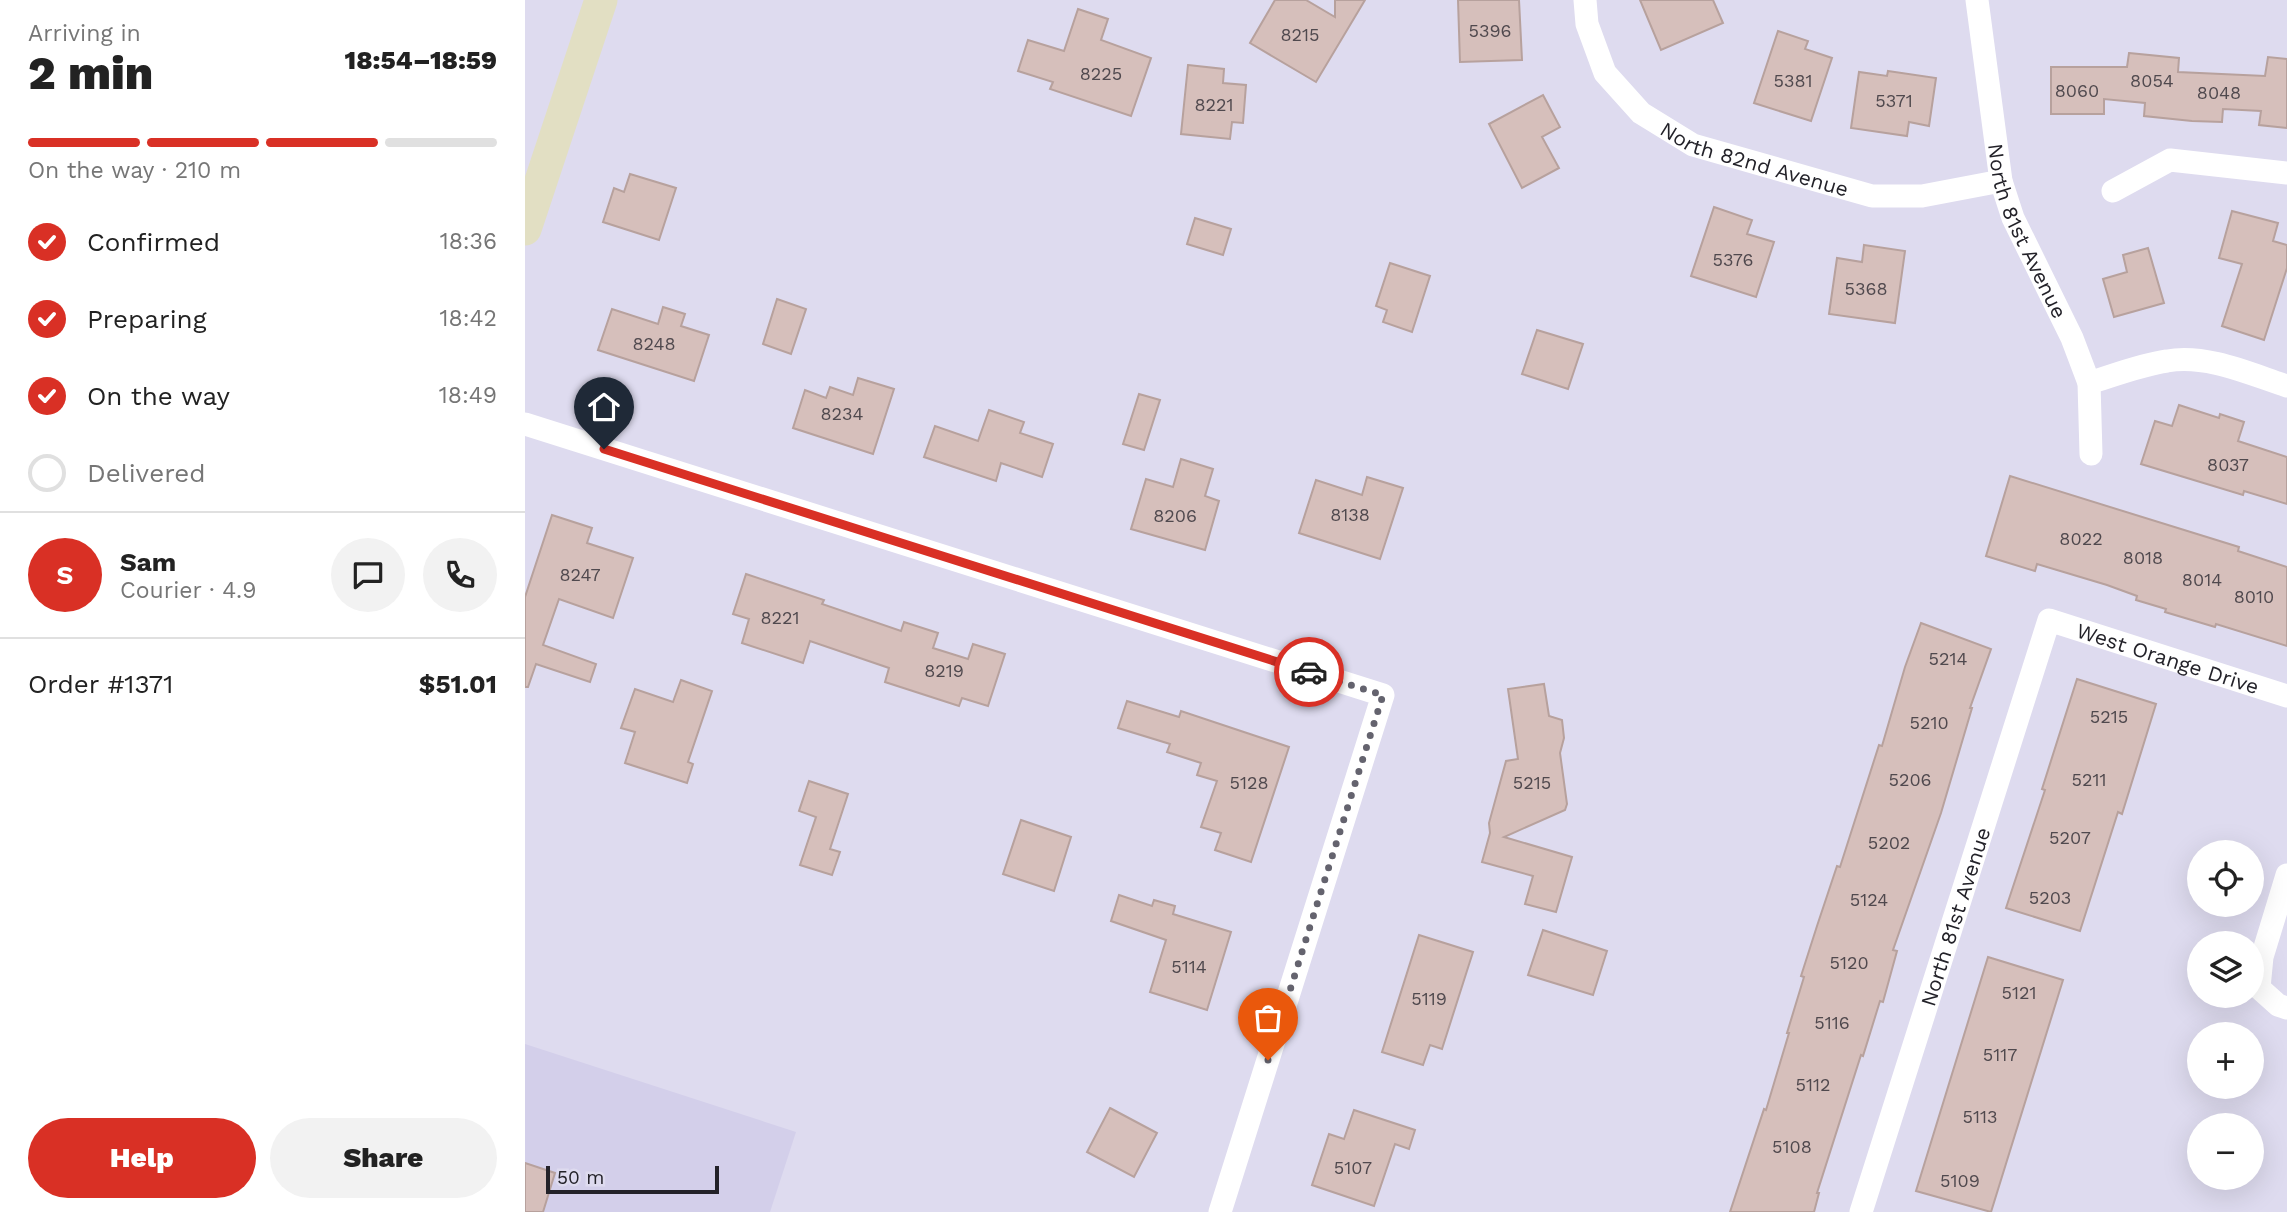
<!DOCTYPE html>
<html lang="en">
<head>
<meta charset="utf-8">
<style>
  :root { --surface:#fff; --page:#f2f2f2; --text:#222; --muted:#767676; --line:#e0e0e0; --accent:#d93025 }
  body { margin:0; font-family:"Work Sans",sans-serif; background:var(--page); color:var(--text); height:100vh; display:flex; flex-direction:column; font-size:26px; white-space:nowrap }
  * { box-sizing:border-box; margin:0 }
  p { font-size:23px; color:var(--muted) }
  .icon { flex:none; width:38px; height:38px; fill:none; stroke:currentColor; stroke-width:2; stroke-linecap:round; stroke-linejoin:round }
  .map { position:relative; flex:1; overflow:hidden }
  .panel { display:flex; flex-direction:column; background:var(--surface); width:525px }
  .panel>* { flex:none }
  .fabs { position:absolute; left:1662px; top:840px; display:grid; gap:14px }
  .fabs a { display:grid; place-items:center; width:77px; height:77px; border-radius:50%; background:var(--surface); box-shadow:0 7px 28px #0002; font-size:35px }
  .scale { position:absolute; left:21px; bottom:18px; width:173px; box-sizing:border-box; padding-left:7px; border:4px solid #232229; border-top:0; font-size:19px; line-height:24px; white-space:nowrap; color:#232229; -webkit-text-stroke:5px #dedbef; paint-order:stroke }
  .pin { position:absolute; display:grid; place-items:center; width:60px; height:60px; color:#fff; margin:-72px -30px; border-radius:50% 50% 50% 0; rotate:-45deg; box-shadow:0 0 7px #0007 }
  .pin .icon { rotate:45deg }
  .courier { position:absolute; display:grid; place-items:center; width:70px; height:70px; margin:-35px; border:5px solid #d93025; border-radius:50%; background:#fff; color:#222; box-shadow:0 2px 9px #0007 }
  .headline em { font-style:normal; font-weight:800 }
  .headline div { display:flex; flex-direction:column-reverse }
  .headline { display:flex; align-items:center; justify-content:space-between; height:119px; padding:0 28px }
  h1 { font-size:46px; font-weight:800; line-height:52px }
  .bar { display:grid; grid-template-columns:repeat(4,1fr); gap:10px 7px; align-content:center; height:84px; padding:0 28px }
  .bar i { height:9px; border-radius:5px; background:var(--line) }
  .bar .current { background:var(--accent) }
  .bar p { grid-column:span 4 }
  .line { display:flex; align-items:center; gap:18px; padding:0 28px; border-top:2px solid var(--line) }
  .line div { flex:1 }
  .round { display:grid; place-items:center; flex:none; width:74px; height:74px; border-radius:37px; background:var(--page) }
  ol { padding:0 28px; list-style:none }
  li { display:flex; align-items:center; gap:21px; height:77px }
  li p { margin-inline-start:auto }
  li .icon { padding:7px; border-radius:50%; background:var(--accent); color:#fff; stroke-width:4 }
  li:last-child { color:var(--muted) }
  li i { width:38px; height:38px; border:4px solid var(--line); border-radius:50% }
  .button { display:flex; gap:14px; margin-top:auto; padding:14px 28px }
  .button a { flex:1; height:80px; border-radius:42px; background:var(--accent); color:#fff; font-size:28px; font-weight:800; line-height:80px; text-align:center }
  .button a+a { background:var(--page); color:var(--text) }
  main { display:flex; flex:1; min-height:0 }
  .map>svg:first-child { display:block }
  .built { fill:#d3cfea }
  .building { fill:#d6bfbb; stroke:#b7a19d; stroke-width:2 }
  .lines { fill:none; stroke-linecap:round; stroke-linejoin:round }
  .minor { stroke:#fff; stroke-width:23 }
  .secondary { stroke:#e2dfc3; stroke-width:33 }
  .done { stroke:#64636e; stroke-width:7; stroke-dasharray:0 12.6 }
  .route { stroke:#d93025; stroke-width:9 }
  .labels { text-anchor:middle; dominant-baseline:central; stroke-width:7; stroke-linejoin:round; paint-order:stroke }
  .number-label { font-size:18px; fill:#50494e }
  .street-label { font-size:21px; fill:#232229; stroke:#dedbef }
</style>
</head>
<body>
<main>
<section class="panel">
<div class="headline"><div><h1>2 min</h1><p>Arriving in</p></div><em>18:54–18:59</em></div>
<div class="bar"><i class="current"></i><i class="current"></i><i class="current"></i><i></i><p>On the way · 210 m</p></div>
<ol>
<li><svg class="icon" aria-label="check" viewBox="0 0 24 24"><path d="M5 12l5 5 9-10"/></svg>Confirmed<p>18:36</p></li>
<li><svg class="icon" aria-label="check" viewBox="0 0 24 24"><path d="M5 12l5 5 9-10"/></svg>Preparing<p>18:42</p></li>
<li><svg class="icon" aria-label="check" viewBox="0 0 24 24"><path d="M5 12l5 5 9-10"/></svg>On the way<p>18:49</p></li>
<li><i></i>Delivered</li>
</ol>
<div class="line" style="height:126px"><b class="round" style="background:var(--accent);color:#fff">S</b><div><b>Sam</b><p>Courier · 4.9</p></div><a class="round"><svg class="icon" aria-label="chat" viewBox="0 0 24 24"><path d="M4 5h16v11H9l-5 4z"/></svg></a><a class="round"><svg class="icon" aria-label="phone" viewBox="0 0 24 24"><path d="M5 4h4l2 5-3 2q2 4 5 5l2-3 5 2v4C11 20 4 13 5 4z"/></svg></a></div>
<div class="line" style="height:91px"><div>Order #1371</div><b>$51.01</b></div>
<div class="button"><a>Help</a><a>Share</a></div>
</section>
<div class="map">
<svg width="1762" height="1212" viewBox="0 0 1762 1212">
  <rect width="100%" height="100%" fill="#dedbef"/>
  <!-- built -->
  <polygon class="built" points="0,1044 271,1132 245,1212 0,1212"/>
  <!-- building -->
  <g class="building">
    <polygon points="750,0 781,0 810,17 810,0 840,0 791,82 725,43"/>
    <polygon points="933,0 994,0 997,60 935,62"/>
    <polygon points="1115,0 1188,0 1198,23 1136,50"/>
    <polygon points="553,9 583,19 576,40 626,58 606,116 525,89 528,82 493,71 503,40 539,51"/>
    <polygon points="1253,31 1283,41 1280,49 1307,58 1286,121 1229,103"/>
    <polygon points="1604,53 1654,58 1653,72 1740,76 1743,57 1762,59 1762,128 1734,125 1736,111 1698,109 1697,122 1667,121 1619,116 1620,103 1579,99 1579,114 1526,114 1526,67 1602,67"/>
    <polygon points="663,65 699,69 698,83 721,85 718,123 707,122 705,139 656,134"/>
    <polygon points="1363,71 1411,78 1404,126 1384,122 1382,136 1326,128 1334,72 1362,76"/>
    <polygon points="1018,95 1035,127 1017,137 1034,168 997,188 964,124"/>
    <polygon points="105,174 151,188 134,240 78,222 89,188 99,192"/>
    <polygon points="1189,207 1227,220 1222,234 1249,242 1231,297 1166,276"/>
    <polygon points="1707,211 1753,223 1748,241 1762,245 1762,268 1739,340 1697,326 1717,264 1694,258"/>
    <polygon points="670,218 706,229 698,255 662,244"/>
    <polygon points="1339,245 1380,251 1370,323 1304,314 1312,258 1337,262"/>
    <polygon points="1623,248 1639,303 1589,317 1578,279 1602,272 1598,255"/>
    <polygon points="865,263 905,276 887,332 858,322 862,310 851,306"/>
    <polygon points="252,299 281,309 266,354 238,344"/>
    <polygon points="138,307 160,314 156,326 184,335 169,381 73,350 87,309 133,324"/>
    <polygon points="1012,330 1058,344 1043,389 997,374"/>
    <polygon points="333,378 369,389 348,454 268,428 280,390 301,398 305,387 328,395"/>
    <polygon points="614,394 635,400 619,450 598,444"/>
    <polygon points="1654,405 1694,418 1695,414 1719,422 1713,441 1762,457 1762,504 1719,491 1718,495 1616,464 1630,421 1647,426"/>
    <polygon points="464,410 499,422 495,433 528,444 517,477 476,463 471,481 399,457 410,426 453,441"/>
    <polygon points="656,459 688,469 680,496 694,501 680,550 606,529 621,479 648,487"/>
    <polygon points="1485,476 1714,547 1713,551 1762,567 1762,646 1691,624 1690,627 1640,612 1641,609 1611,600 1612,596 1582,585 1512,564 1510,571 1461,556"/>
    <polygon points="842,477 878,488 855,559 774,533 791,480 837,495"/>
    <polygon points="27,515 67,528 62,543 108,558 88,618 34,599 18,645 71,664 65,682 11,664 3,687 0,687 0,597"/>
    <polygon points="221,574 299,600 297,604 376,631 379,622 413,633 408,648 443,659 448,644 480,654 463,706 437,698 434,706 360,682 364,668 285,641 278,663 217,643 224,619 208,614"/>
    <polygon points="1396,623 1466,649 1445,708 1447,708 1416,813 1368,950 1372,951 1358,1002 1355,1001 1338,1056 1336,1055 1292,1193 1294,1193 1289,1212 1205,1212 1239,1109 1241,1110 1264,1033 1262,1033 1279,977 1276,976 1292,926 1312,866 1315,867 1354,745 1357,746 1380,667"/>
    <polygon points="1552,679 1631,704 1597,814 1593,812 1555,931 1481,908 1520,790 1517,789"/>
    <polygon points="156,680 187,691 163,762 168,764 162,783 100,763 110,732 96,728 110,689 148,702"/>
    <polygon points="1019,684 1024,716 1037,720 1039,738 1035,753 1042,804 1040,810 979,837 1047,857 1031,912 1000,904 1008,876 957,862 965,833 964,823 981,761 993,759 983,689"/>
    <polygon points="602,701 654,717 656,711 764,747 726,862 690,850 696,833 676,827 692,781 672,775 676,763 642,752 645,744 593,728"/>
    <polygon points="284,781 323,794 305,849 315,852 307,875 275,865 291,817 274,811"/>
    <polygon points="496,820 546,837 529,891 478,874"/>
    <polygon points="594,895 627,906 629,900 650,906 648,914 706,932 682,1010 625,992 641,940 586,921"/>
    <polygon points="1018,930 1082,951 1068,995 1003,975"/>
    <polygon points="894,935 948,952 917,1049 905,1045 898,1065 857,1052"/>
    <polygon points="1463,957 1538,980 1466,1212 1391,1191"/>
    <polygon points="585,1108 632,1133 609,1177 562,1152"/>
    <polygon points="829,1110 890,1130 884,1149 870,1144 849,1206 787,1185 804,1134 819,1139"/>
    <polygon points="0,1163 30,1173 18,1212 0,1212"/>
  </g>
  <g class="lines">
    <!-- minor -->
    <g class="minor">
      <path id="s1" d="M1060,0L1062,24L1080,73L1116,113L1168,145L1347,196H1397L1476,181"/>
      <path id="s2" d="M1452,0L1476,181L1488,218L1547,338L1564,383L1566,454"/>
      <polyline points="1588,191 1645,160 1762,173"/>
      <path d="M1564,383C1590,375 1615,365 1642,361C1682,354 1725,374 1762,386"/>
      <polyline points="0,424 858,695 695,1212"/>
      <polyline points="1762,875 1737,957 1734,988 1753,1005 1762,1008"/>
      <path id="s3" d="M1336,1212L1524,620L1762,696"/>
    </g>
    <!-- secondary -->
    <polyline class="secondary" points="0,229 76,0"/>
  </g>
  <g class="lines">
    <!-- done -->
    <polyline class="done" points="743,1060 858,695 784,672"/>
    <!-- route -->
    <polyline class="route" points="79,449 784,672"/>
  </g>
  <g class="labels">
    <!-- number labels -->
    <g class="number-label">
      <text x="965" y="30">5396</text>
      <text x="775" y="34">8215</text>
      <text x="576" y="73">8225</text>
      <text x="1268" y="80">5381</text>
      <text x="1627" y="80">8054</text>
      <text x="1552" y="90">8060</text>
      <text x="1694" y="92">8048</text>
      <text x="1369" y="100">5371</text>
      <text x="689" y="104">8221</text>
      <text x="1208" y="259">5376</text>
      <text x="1341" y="288">5368</text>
      <text x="129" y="343">8248</text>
      <text x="317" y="413">8234</text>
      <text x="1703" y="464">8037</text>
      <text x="825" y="514">8138</text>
      <text x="650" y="515">8206</text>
      <text x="1556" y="538">8022</text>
      <text x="1618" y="557">8018</text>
      <text x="55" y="574">8247</text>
      <text x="1677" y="579">8014</text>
      <text x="1729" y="596">8010</text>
      <text x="255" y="617">8221</text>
      <text x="1423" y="658">5214</text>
      <text x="419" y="670">8219</text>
      <text x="1584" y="716">5215</text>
      <text x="1404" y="722">5210</text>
      <text x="1385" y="779">5206</text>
      <text x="1564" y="779">5211</text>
      <text x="724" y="782">5128</text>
      <text x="1007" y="782">5215</text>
      <text x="1545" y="837">5207</text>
      <text x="1364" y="842">5202</text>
      <text x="1525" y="897">5203</text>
      <text x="1344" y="899">5124</text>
      <text x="1324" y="962">5120</text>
      <text x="664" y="966">5114</text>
      <text x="1494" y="992">5121</text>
      <text x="904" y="998">5119</text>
      <text x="1307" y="1022">5116</text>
      <text x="1475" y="1054">5117</text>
      <text x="1288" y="1084">5112</text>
      <text x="1455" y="1116">5113</text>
      <text x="1267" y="1146">5108</text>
      <text x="828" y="1167">5107</text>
      <text x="1435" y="1180">5109</text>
    </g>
    <!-- street labels -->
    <g class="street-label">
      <text stroke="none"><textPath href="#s1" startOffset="254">North 82nd Avenue</textPath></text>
      <text stroke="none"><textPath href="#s2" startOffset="238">North 81st Avenue</textPath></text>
      <text stroke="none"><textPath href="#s3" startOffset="746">West Orange Drive</textPath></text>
      <text stroke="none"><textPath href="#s3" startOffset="310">North 81st Avenue</textPath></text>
    </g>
  </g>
</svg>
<div class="fabs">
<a><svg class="icon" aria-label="locate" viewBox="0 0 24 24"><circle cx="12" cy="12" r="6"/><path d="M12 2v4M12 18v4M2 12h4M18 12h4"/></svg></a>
<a><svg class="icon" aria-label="layers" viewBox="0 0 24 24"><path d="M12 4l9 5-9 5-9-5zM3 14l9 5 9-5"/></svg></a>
<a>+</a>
<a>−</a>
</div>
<div class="scale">50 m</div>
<div class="pin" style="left:743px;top:1060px;background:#ea580c"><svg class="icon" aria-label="bag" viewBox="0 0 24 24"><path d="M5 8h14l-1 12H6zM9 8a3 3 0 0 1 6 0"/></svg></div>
<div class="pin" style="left:79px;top:449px;background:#1f2937"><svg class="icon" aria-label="home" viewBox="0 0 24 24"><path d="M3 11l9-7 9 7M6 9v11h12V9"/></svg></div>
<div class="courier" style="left:784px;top:672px"><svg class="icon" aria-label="car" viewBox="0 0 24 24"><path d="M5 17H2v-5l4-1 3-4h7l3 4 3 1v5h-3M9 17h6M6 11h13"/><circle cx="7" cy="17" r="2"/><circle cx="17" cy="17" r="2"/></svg></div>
</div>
</main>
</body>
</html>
